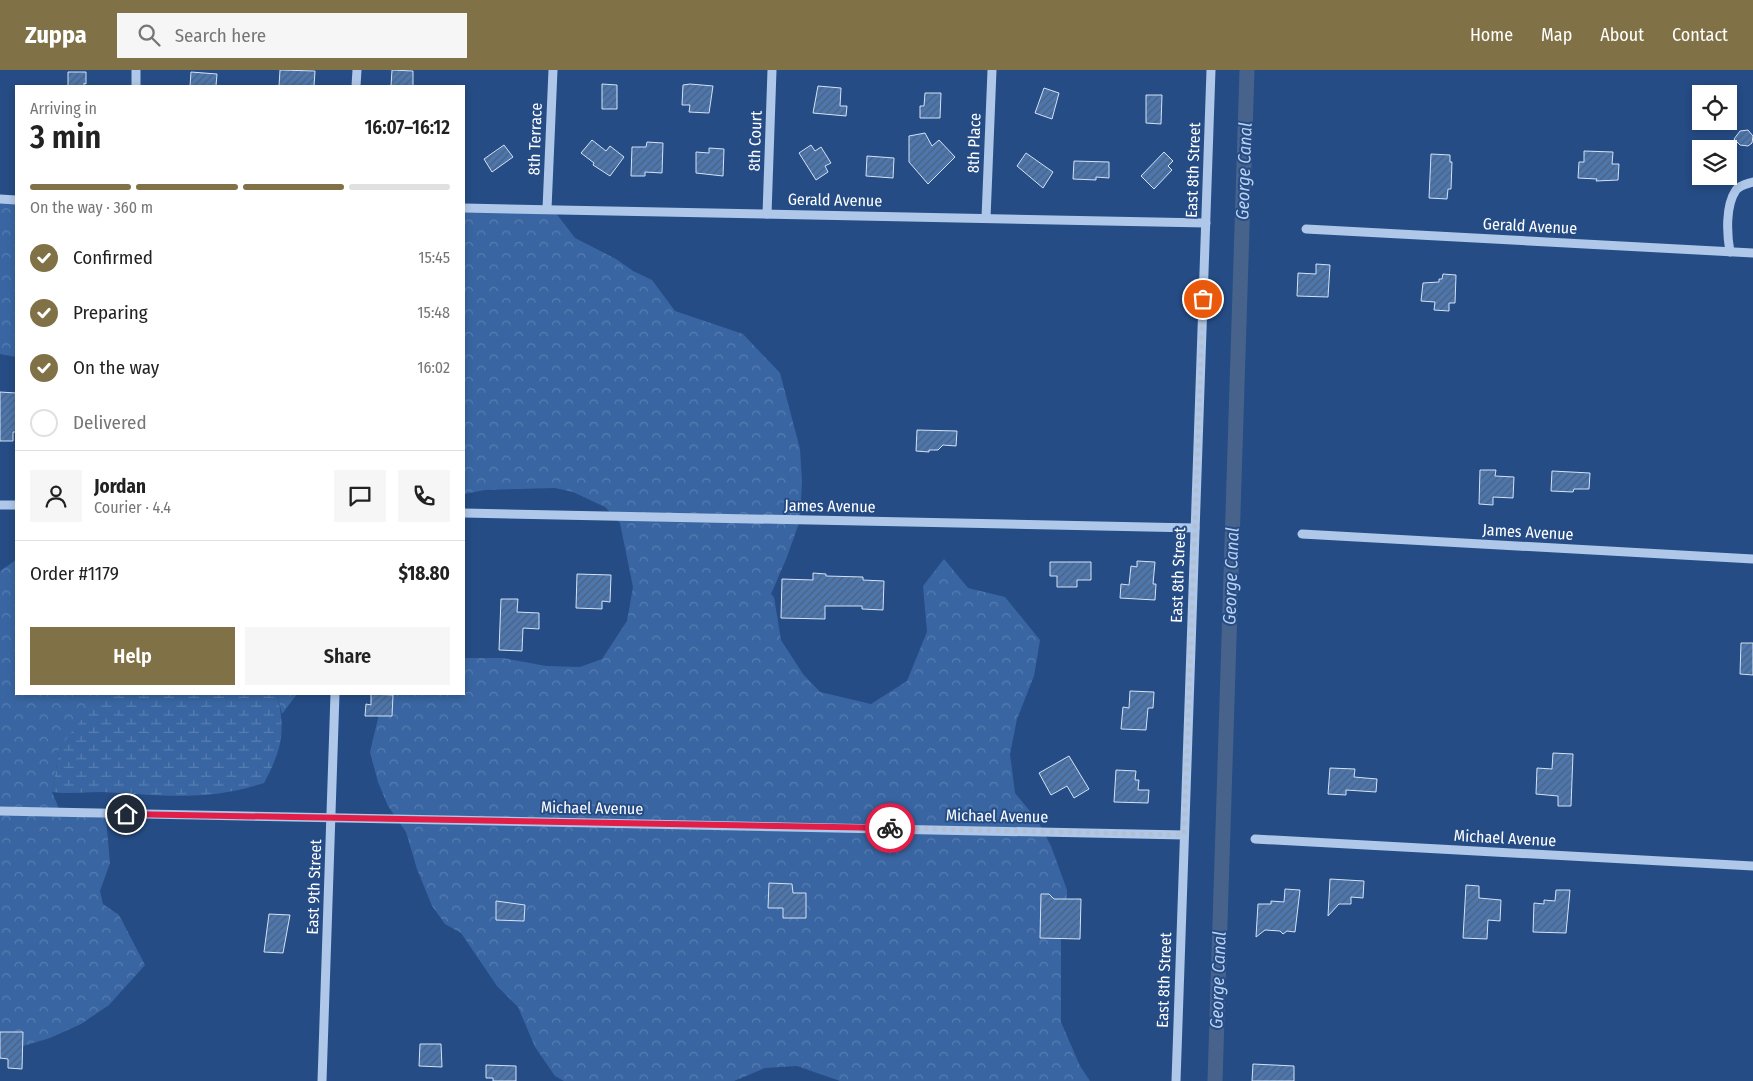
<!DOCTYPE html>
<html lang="en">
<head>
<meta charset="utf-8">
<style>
  :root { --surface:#fff; --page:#f6f6f6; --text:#222; --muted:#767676; --line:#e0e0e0; --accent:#807146 }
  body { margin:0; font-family:"Fira Sans Condensed",sans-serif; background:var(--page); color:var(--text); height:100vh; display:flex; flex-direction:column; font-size:19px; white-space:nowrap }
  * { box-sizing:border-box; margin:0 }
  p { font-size:16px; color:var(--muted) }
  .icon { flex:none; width:28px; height:28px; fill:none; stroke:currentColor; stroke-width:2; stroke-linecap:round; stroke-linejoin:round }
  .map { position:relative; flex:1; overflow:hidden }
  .drawer { position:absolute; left:15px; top:15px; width:450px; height:610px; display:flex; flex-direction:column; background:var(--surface); border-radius:0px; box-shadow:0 2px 8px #0003 }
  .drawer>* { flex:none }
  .tools { position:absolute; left:1692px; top:15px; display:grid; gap:10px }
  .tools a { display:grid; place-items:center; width:45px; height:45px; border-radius:0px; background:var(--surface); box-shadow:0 2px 8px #0003; font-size:25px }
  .pin { position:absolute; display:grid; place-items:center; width:42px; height:42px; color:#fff; margin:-21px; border:2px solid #fff; border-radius:50%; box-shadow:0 1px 5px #0007 }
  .courier { position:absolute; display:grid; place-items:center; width:50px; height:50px; margin:-25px; border:4px solid #e11d48; border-radius:50%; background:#fff; color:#222; box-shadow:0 1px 6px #0007 }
  .summary em { font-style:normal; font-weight:600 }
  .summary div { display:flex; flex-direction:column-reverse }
  .summary { display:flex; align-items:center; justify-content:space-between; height:85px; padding:0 15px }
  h1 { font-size:32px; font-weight:600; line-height:38px }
  .bar { display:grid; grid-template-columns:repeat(4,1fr); gap:8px 5px; align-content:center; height:60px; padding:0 15px }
  .bar i { height:6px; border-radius:4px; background:var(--line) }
  .bar .selected { background:var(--accent) }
  .bar p { grid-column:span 4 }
  .line { display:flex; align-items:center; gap:12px; padding:0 15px; border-top:1px solid var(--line) }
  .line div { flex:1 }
  .round { display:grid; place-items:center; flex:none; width:52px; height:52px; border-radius:0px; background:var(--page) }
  ol { padding:0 15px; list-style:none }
  li { display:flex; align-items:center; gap:15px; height:55px }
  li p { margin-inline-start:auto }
  li .icon { padding:5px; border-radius:50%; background:var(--accent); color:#fff; stroke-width:4 }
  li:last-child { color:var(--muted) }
  li i { width:28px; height:28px; border:2px solid var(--line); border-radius:50% }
  .primary-button { display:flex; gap:10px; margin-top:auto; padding:10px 15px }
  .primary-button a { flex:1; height:58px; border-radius:0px; background:var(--accent); color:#fff; font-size:20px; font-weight:600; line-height:58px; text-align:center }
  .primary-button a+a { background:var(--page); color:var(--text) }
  header { display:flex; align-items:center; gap:30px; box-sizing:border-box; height:70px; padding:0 25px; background:var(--accent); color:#fff }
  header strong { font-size:24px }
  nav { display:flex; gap:28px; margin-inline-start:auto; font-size:18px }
  .search { width:350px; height:45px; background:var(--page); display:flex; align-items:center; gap:12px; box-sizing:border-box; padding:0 18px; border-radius:0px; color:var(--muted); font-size:19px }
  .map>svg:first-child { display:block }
  .forest { fill:url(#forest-crowns) }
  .wetland { fill:url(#wetland-marsh) }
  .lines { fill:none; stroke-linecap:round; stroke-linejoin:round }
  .canal { stroke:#47638c; stroke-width:15 }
  .building { fill:url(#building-hatch); stroke:#d3e2f6 }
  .minor { stroke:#afc7e8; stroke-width:9 }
  .done { stroke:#b3c0d4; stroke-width:5; stroke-dasharray:0 9 }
  .route { stroke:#e11d48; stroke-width:6 }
  .labels { text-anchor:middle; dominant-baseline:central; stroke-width:4; stroke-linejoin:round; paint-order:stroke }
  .street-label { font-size:16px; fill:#fff; stroke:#254c85 }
  .water-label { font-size:18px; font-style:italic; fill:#bbd1f0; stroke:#254c85 }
</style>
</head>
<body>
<header>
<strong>Zuppa</strong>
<div class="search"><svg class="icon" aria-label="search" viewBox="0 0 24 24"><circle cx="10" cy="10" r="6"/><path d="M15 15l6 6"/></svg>Search here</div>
<nav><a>Home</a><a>Map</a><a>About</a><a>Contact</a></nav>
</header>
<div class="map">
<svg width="1753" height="1011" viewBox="0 0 1753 1011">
  <defs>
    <pattern id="forest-crowns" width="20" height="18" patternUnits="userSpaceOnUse" patternTransform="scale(1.25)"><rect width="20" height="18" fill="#3966a2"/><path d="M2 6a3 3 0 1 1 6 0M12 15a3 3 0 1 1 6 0" fill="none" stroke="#577db0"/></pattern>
    <pattern id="wetland-marsh" width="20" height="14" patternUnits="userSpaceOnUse" patternTransform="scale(1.25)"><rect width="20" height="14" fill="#3966a2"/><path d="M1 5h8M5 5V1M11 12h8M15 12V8" fill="none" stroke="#577db0"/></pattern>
    <pattern id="building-hatch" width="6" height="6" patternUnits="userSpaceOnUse" patternTransform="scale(1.25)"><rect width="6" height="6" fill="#4d76ad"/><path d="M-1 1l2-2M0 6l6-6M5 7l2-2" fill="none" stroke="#4c617c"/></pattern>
  </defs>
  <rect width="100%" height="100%" fill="#254c85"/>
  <!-- forest -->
  <g class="forest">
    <polygon points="0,128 16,128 16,287 0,284"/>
    <polygon points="464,136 552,138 575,168 616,189 633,201 652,210 675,241 743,264 780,303 800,379 802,411 800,450 787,487 771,524 774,527 781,570 803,604 820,622 871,634 907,611 927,562 923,516 944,489 968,518 1005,527 1040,570 1034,606 1017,649 1010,684 1015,723 1038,751 1051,776 1067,820 1066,864 1061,868 1061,952 1080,996 1090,1011 840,1011 797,996 765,998 734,1011 564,1011 555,1006 535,977 518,937 497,916 461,863 445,854 432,836 417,799 406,762 388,736 378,712 370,682 381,636 389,624 464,624 464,588 503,588 546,596 580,597 602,589 627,551 633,517 620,453 605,437 573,422 555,418 485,420 464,424"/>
    <polygon points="16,490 16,624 109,624 60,677 52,722 62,746 106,748 110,793 100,821 103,834 119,845 145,895 109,935 81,954 50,968 20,977 0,990 0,501"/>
    <polygon points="277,624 297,624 282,644"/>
  </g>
  <!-- wetland -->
  <path class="wetland" d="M109,624H277C286,662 282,679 264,713C205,732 162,725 101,722C85,722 68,724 52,722L60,677L81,650Z"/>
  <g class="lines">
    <!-- canal -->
    <polyline class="canal" points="1215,1011 1247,0"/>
  </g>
  <!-- building -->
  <g class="building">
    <polygon points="280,0 315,1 314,16 279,16"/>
    <polygon points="392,0 413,1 413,16 391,16"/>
    <polygon points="68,2 86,2 86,14 84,13 84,16 68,16"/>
    <polygon points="191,2 217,4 216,16 190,16"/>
    <polygon points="602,14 617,15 617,39 602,39"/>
    <polygon points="690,14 713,16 709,43 689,42 690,35 682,35 683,15"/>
    <polygon points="818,16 841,18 840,36 847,36 846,46 813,43"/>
    <polygon points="1044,18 1059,23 1052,49 1035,43"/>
    <polygon points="925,23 941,23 940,48 920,48 920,36 924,36"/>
    <polygon points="1146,25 1162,25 1161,54 1146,53"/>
    <polygon points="1748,60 1753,66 1752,73 1748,76 1740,75 1734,69 1740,61"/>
    <polygon points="925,63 932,76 939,70 955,87 928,114 909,92 909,66"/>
    <polygon points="592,70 606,81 610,76 624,87 610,106 593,95 594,93 581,83"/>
    <polygon points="647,72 663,73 662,103 645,102 645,106 631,106 632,77 646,77"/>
    <polygon points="504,75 513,87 492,102 484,89"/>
    <polygon points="811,75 815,81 821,77 831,93 825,96 828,102 816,110 799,83"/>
    <polygon points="709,78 724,79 723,106 696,103 696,82 709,83"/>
    <polygon points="1584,81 1613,82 1612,94 1619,94 1618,110 1596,111 1597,109 1578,108 1579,92 1584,92"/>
    <polygon points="1164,82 1173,91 1168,96 1172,100 1154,119 1141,106"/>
    <polygon points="1026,83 1053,102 1043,118 1017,96"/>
    <polygon points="1431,84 1450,85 1450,92 1452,92 1451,119 1448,119 1447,129 1429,128"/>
    <polygon points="867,86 894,88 893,108 866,106"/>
    <polygon points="1074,91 1109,92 1109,108 1096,107 1096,110 1073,109"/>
    <polygon points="1316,194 1330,195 1328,227 1297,226 1298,203 1316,204"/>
    <polygon points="1443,204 1456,205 1455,233 1449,233 1449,241 1434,240 1435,232 1421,231 1423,213 1439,212 1439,209 1442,209"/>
    <polygon points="0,322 16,323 16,362 13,362 13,371 0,371"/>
    <polygon points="917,360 957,361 956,376 943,375 938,380 929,380 929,382 916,381"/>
    <polygon points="1480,400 1496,400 1495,406 1514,407 1513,428 1493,427 1493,435 1479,434"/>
    <polygon points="1552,401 1590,403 1589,419 1574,419 1573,422 1551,421"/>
    <polygon points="1137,491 1155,492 1153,514 1156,514 1155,530 1120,528 1121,514 1129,515 1131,496 1137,497"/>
    <polygon points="1050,492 1091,492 1091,510 1077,510 1077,517 1057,517 1057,506 1050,506"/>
    <polygon points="813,503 826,504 826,506 863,507 863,510 884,511 883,540 862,539 862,536 825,536 825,549 781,548 782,509 813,510"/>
    <polygon points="577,504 611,505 610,532 602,531 602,539 576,538"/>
    <polygon points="501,529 518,529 517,542 539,543 539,559 523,558 522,581 499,580"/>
    <polygon points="1741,573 1753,573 1753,605 1740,604"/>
    <polygon points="1130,621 1154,622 1153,638 1148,638 1146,660 1121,659 1123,637 1129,638"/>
    <polygon points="371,624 393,625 392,646 365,646 366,634 371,635"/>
    <polygon points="1553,683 1573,684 1571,736 1558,736 1558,726 1536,724 1537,698 1552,699"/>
    <polygon points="1069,686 1089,719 1074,728 1067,716 1051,725 1039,703"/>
    <polygon points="1330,698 1355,699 1354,707 1377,709 1376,722 1346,720 1346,725 1328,724"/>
    <polygon points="1116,700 1136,701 1135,710 1139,710 1138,720 1149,720 1148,733 1114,732"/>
    <polygon points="1330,809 1364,811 1363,828 1351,827 1351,834 1339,834 1328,846"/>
    <polygon points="769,813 792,814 793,823 806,823 806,848 783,848 783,838 768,838"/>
    <polygon points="1466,815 1479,816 1479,828 1501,830 1500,851 1488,850 1487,869 1463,868"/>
    <polygon points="1285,819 1300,820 1295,862 1287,861 1283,864 1280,861 1265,860 1256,867 1258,834 1271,834 1271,831 1284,832"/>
    <polygon points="1556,820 1570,820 1566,863 1533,862 1534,833 1544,834 1544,830 1555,831"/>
    <polygon points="1041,824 1049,824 1054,829 1081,829 1080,869 1040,868"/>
    <polygon points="496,831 525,835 524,851 496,850"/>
    <polygon points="269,844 290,845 283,883 264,882"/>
    <polygon points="0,962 23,962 22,999 8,998 8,989 0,988"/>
    <polygon points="420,974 441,974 442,997 419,996"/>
    <polygon points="1253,994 1294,996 1294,1011 1252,1011"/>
    <polygon points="486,995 516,996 516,1011 493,1011 493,1008 486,1008"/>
  </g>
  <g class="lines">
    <!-- minor -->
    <g class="minor">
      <polyline points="136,16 136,0"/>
      <polyline points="356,16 357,0"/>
      <polyline points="0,129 16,130"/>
      <polyline points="464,138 1206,153"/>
      <polyline points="547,139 553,0"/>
      <polyline points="767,144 772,0"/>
      <polyline points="986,148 992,0"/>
      <polyline points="1306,159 1753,183"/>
      <path d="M1730,182C1727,165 1725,136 1736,120C1740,115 1747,114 1753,112"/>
      <polyline points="0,435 16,435"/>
      <polyline points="464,443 1195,458"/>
      <polyline points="1302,464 1753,489"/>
      <polyline points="0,741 1184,765"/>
      <polyline points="1255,769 1753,796"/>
      <polyline points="322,1011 335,624"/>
      <polyline points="1176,1011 1211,0"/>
    </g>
  </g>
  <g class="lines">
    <!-- done -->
    <polyline class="done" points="890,758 1184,765 1203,229"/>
    <!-- route -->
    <polyline class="route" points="126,744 890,758"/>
  </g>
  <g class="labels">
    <!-- street labels -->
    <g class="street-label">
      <text transform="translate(535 69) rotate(-88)">8th Terrace</text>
      <text transform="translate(755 71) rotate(-88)">8th Court</text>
      <text transform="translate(974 73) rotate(-88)">8th Place</text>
      <text transform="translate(1193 100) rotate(-88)">East 8th Street</text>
      <text transform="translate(835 130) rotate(1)">Gerald Avenue</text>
      <text transform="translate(1530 156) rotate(3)">Gerald Avenue</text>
      <text transform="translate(830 436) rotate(1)">James Avenue</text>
      <text transform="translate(1528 462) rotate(3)">James Avenue</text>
      <text transform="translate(1178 505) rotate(-88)">East 8th Street</text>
      <text transform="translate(592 738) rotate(1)">Michael Avenue</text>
      <text transform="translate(997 746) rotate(1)">Michael Avenue</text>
      <text transform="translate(1505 768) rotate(3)">Michael Avenue</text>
      <text transform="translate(314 817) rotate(-88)">East 9th Street</text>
      <text transform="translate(1164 910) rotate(-88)">East 8th Street</text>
    </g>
    <!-- water labels -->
    <g class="water-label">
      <text transform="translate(1244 101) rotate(-88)">George Canal</text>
      <text transform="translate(1231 506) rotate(-88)">George Canal</text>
      <text transform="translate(1218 910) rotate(-88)">George Canal</text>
    </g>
  </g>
</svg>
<div class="tools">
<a><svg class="icon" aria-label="locate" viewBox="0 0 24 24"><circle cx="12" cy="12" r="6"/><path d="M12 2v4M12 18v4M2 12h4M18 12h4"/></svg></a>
<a><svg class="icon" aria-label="layers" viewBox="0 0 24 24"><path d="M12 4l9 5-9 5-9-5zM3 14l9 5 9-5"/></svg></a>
</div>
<div class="pin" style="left:1203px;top:229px;background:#ea580c"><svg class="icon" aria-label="bag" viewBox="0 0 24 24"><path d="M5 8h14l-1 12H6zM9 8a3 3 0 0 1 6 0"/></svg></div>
<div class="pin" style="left:126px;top:744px;background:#1f2937"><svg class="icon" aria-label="home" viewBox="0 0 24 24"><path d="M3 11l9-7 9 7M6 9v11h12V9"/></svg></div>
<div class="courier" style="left:890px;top:758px"><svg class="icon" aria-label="bike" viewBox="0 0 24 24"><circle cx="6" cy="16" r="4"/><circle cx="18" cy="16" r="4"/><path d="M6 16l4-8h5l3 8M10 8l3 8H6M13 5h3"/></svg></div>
<section class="drawer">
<div class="summary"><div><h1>3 min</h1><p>Arriving in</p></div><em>16:07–16:12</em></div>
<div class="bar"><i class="selected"></i><i class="selected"></i><i class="selected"></i><i></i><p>On the way · 360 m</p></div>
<ol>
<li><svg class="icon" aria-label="check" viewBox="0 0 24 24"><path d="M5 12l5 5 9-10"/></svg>Confirmed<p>15:45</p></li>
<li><svg class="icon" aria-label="check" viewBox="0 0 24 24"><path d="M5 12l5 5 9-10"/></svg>Preparing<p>15:48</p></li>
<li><svg class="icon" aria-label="check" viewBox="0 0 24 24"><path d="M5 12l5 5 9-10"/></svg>On the way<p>16:02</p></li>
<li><i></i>Delivered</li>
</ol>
<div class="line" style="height:90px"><a class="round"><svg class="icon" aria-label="person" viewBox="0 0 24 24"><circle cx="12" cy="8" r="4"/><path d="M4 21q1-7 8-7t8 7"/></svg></a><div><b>Jordan</b><p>Courier · 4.4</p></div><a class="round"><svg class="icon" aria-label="chat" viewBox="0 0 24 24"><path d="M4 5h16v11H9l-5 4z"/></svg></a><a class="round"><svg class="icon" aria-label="phone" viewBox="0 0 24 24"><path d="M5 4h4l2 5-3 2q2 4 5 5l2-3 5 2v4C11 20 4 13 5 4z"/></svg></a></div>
<div class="line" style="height:65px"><div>Order #1179</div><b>$18.80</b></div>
<div class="primary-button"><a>Help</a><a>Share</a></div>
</section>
</div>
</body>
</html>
